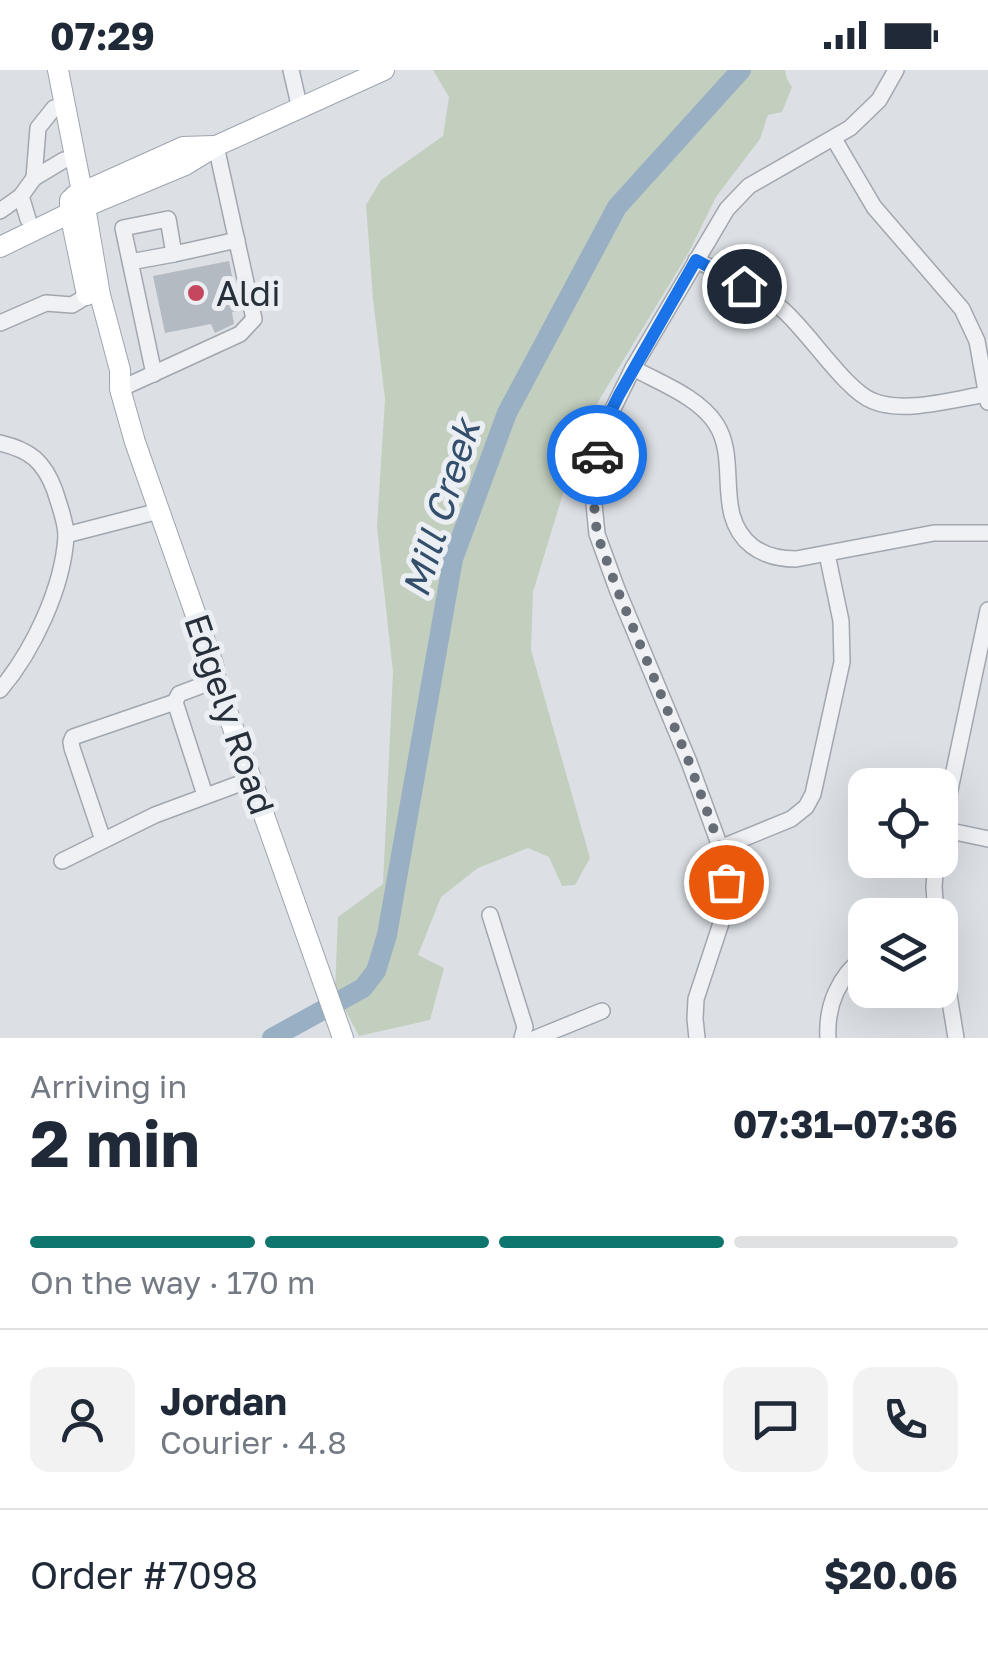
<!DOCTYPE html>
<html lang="en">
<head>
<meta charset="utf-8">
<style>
  :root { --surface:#fff; --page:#f2f2f3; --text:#1f2937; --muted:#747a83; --line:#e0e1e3; --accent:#0f766e }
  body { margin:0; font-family:"Golos Text",sans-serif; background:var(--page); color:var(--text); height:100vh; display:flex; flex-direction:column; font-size:38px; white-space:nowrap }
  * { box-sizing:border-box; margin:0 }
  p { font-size:32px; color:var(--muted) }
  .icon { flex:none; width:55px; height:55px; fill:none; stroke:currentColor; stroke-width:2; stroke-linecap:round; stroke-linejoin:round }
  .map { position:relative; height:968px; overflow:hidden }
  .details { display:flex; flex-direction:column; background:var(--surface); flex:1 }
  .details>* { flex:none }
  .controls { position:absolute; left:848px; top:698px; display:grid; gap:20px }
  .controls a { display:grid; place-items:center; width:110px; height:110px; border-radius:20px; background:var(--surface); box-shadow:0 10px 40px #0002; font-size:50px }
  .pin { position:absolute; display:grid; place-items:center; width:85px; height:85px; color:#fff; margin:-42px; border:5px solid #fff; border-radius:50%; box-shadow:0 2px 10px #0007 }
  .courier { position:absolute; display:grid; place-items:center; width:100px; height:100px; margin:-50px; border:8px solid #1a73e8; border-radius:50%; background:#fff; color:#222; box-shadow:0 2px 12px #0007 }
  .summary em { font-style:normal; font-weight:700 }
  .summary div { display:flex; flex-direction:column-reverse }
  .summary { display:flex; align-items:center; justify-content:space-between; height:170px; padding:0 30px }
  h1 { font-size:65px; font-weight:700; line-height:75px }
  .bar { display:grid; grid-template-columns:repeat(4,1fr); gap:15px 10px; align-content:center; height:120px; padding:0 30px }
  .bar i { height:12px; border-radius:8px; background:var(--line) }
  .bar .on { background:var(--accent) }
  .bar p { grid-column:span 4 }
  .line { display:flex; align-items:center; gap:25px; padding:0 30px; border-top:2px solid var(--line) }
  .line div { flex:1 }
  .round { display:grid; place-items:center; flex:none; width:105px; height:105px; border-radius:20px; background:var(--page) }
  .status { display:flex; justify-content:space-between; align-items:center; height:70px; padding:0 50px; background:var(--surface); direction:ltr }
  .status svg { height:28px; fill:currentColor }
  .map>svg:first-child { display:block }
  .green { fill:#c3cfbe }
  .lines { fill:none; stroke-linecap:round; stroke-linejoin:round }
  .river { stroke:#99afc4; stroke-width:20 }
  .building { fill:#b4bac2 }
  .minor-casing { stroke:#a2a7af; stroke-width:18 }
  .major-casing { stroke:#9da5b0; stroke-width:22 }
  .minor { stroke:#eff1f4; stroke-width:15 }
  .major { stroke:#fff; stroke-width:20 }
  .done { stroke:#666d76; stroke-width:10; stroke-dasharray:0 18 }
  .route { stroke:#1a73e8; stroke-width:12 }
  .poi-dot { fill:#c4475f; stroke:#ebeff3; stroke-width:4 }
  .labels { text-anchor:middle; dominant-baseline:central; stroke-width:10; stroke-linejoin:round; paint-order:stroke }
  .poi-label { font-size:35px; fill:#272f3b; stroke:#ebeff3; text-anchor:start }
  .street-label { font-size:35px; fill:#272f3b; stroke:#ebeff3 }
  .water-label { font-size:38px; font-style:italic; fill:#344f6c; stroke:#ebeff3 }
</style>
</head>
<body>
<div class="status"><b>07:29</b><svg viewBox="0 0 49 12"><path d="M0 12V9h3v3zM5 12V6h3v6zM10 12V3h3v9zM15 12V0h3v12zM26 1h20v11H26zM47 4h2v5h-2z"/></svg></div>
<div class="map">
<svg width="988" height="968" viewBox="0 0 988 968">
  <rect width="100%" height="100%" fill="#dce0e5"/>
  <!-- green -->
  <polygon class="green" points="433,0 785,0 787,9 792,17 782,42 768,45 760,69 716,127 689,182 584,355 533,522 531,580 590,788 575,815 562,816 549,787 528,778 478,798 441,827 418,885 444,898 430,950 359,966 335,921 338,847 383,814 393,602 377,457 385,329 373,229 366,135 381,110 443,66 449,27"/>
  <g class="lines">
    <!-- river -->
    <polyline class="river" points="272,968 363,918 376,901 387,865 453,489 507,343 617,137 741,0"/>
  </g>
  <!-- building -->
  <polygon class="building" points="229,191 239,240 232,242 234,254 215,263 211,254 165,263 153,206"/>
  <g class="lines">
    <defs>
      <g id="minor">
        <polyline points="291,0 300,39"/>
        <polyline points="54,38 38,58 34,108 64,90"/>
        <polyline points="834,69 874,137 962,239 977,271 988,332"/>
        <polyline points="21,126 28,149"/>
        <polyline points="0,141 21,126 34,108"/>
        <polyline points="174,184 237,170"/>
        <path d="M696,190C724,205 757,218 782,239C808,261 846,321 873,331C904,344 954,329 987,324"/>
        <polyline points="130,192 174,184 168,149 123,158 154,304"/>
        <polyline points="0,253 46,233 72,235 87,226"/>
        <path d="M633,298C660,313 699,327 716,354C740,391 713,445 752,476C765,486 780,489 796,489L934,463H988"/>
        <polyline points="120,319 240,264 254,249 216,76"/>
        <path d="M0,373C30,380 44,391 55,421C59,435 66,451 66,466C63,518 33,581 0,620"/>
        <polyline points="66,465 159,441"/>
        <polyline points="175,632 205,725"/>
        <polyline points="941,759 988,769"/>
        <polyline points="940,767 988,540"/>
        <polyline points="103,770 72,678 71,672 73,667 175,632 179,624 216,610"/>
        <polyline points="720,778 791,749 806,737 813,724 842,592 841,551 827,484"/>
        <polyline points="62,791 155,745 252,709"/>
        <polyline points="490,845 525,957 522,968"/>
        <polyline points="936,845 934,817 936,790"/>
        <polyline points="940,870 956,968"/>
        <polyline points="536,968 602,941"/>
        <polyline points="697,968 695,949 696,929 724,844 727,826 722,782 689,692 617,519 597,464 593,424 599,376 605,355 633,298 727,139 749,116 850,58 879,30 896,0"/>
        <path d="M828,968C826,935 839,906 865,886"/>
      </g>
      <g id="major">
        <polyline points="58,0 85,137 100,225 120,300 120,319 135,372 213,594 216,610 343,968"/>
        <polyline points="74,126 183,77 214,76"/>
        <polyline points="70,130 70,143 87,225"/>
        <polyline points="0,177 70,143 185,95 216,76 384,0"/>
      </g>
    </defs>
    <!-- minor casing -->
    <use href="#minor" class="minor-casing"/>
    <!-- major casing -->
    <use href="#major" class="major-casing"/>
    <!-- minor -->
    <use href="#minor" class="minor"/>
    <!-- major -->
    <use href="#major" class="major"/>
  </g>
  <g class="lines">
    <!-- done -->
    <polyline class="done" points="597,385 593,424 597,464 617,519 689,692 722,782 726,812"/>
    <!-- route -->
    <polyline class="route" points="597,385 604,355 619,325 696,190 744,216"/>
  </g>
  <!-- markers -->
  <circle class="poi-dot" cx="196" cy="223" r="10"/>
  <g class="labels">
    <!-- poi labels -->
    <g class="poi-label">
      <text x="216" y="223">Aldi</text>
    </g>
    <!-- street labels -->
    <g class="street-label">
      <text transform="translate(230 644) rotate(71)">Edgely Road</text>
    </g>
    <!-- water labels -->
    <g class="water-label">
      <text transform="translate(440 438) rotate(-73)">Mill Creek</text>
    </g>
  </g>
</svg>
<div class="controls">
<a><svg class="icon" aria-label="locate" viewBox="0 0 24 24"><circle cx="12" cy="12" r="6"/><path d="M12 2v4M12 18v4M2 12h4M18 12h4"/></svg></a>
<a><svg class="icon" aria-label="layers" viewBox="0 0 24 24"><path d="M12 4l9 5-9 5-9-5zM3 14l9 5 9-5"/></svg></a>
</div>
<div class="pin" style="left:726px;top:812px;background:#ea580c"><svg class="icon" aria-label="bag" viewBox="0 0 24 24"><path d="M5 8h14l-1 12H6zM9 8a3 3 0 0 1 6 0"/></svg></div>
<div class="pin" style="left:744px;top:216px;background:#1f2937"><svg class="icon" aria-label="home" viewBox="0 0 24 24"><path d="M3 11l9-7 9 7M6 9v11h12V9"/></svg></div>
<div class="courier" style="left:597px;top:385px"><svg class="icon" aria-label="car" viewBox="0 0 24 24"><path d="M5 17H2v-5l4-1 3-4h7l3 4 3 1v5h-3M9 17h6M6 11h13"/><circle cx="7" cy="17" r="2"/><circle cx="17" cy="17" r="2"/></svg></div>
</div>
<section class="details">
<div class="summary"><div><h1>2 min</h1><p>Arriving in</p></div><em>07:31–07:36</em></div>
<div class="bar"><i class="on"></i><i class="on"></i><i class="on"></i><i></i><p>On the way · 170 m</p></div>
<div class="line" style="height:180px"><a class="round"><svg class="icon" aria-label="person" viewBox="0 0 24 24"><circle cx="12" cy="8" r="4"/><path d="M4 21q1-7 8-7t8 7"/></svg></a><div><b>Jordan</b><p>Courier · 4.8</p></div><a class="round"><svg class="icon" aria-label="chat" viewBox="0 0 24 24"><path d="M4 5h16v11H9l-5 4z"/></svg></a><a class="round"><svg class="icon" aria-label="phone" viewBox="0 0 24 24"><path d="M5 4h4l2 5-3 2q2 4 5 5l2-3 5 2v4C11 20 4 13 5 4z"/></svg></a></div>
<div class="line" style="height:130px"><div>Order #7098</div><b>$20.06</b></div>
</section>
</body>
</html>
